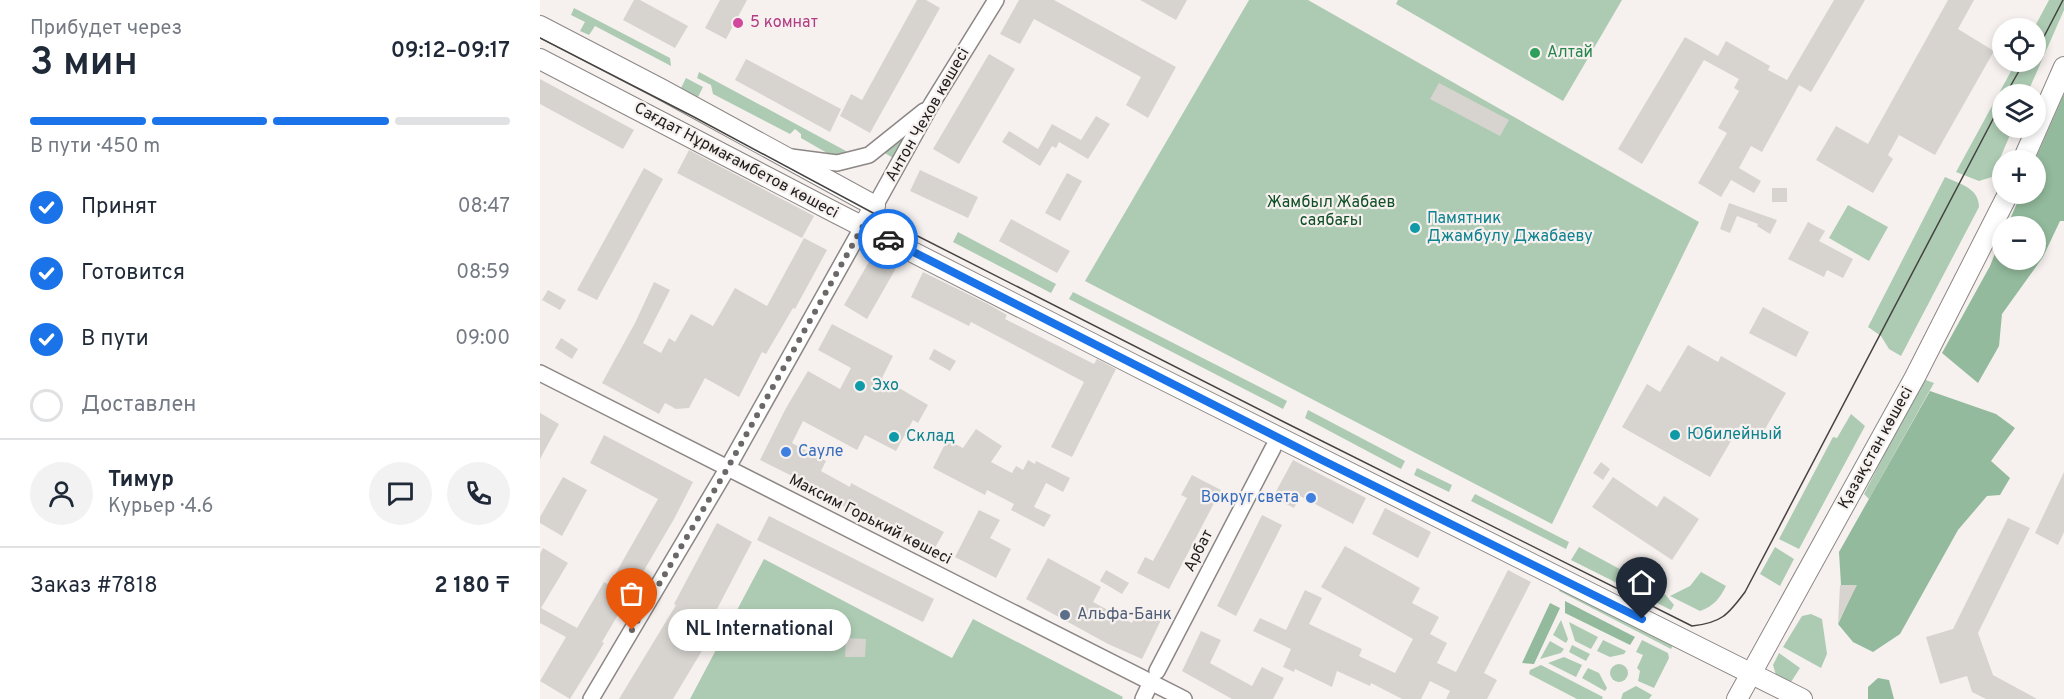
<!DOCTYPE html>
<html lang="ru">
<head>
<meta charset="utf-8">
<style>
  :root { --surface:#fff; --page:#f2f2f3; --text:#1f2937; --muted:#747a83; --line:#e0e1e3; --accent:#1a73e8 }
  body { margin:0; font-family:Overpass,sans-serif; background:var(--page); color:var(--text); height:100vh; display:flex; flex-direction:column; font-size:22px; white-space:nowrap }
  * { box-sizing:border-box; margin:0 }
  p { font-size:20px; color:var(--muted) }
  .icon { flex:none; width:33px; height:33px; fill:none; stroke:currentColor; stroke-width:2; stroke-linecap:round; stroke-linejoin:round }
  .map { position:relative; flex:1; overflow:hidden }
  .drawer { display:flex; flex-direction:column; background:var(--surface); width:540px }
  .drawer>* { flex:none }
  .buttons { position:absolute; left:1452px; top:18px; display:grid; gap:12px }
  .buttons a { display:grid; place-items:center; width:54px; height:54px; border-radius:50%; background:var(--surface); box-shadow:0 3px 9px #0003; font-size:30px }
  .pin { position:absolute; display:grid; place-items:center; width:51px; height:51px; color:#fff; margin:-62px -26px; border-radius:50% 50% 50% 0; rotate:-45deg; box-shadow:0 0 6px #0007 }
  .pin .icon { rotate:45deg }
  .courier { position:absolute; display:grid; place-items:center; width:60px; height:60px; margin:-30px; border:4px solid #1a73e8; border-radius:50%; background:#fff; color:#222; box-shadow:0 2px 8px #0007 }
  .bubble { position:absolute; height:42px; border-radius:21px; background:var(--surface); box-shadow:0 3px 9px #0003; font-size:20px; font-weight:600; line-height:42px; text-align:center }
  .overview em { font-style:normal; font-weight:600 }
  .overview div { display:flex; flex-direction:column-reverse }
  .overview { display:flex; align-items:center; justify-content:space-between; height:102px; padding:0 30px }
  h1 { font-size:39px; font-weight:600; line-height:45px }
  .bar { display:grid; grid-template-columns:repeat(4,1fr); gap:9px 6px; align-content:center; height:72px; padding:0 30px }
  .bar i { height:8px; border-radius:4px; background:var(--line) }
  .bar .active { background:var(--accent) }
  .bar p { grid-column:span 4 }
  .line { display:flex; align-items:center; gap:15px; padding:0 30px; border-top:2px solid var(--line) }
  .line div { flex:1 }
  .round { display:grid; place-items:center; flex:none; width:63px; height:63px; border-radius:32px; background:var(--page) }
  ol { padding:0 30px; list-style:none }
  li { display:flex; align-items:center; gap:18px; height:66px }
  li p { margin-inline-start:auto }
  li .icon { padding:6px; border-radius:50%; background:var(--accent); color:#fff; stroke-width:4 }
  li:last-child { color:var(--muted) }
  li i { width:33px; height:33px; border:3px solid var(--line); border-radius:50% }
  main { display:flex; flex:1; min-height:0 }
  .map>svg:first-child { display:block }
  .green { fill:#adcbb3 }
  .forest { fill:#93ba9c }
  .building { fill:#d7d4d0 }
  .lines { fill:none; stroke-linecap:round; stroke-linejoin:round }
  .minor-casing { stroke:#8c8785; stroke-width:18 }
  .major-casing { stroke:#8c8785; stroke-width:22 }
  .minor { stroke:#fff; stroke-width:15 }
  .major { stroke:#fff; stroke-width:20 }
  .tram { stroke:#444341; stroke-width:1.5 }
  .done { stroke:#6b6867; stroke-width:6; stroke-dasharray:0 10.8 }
  .route { stroke:#1a73e8; stroke-width:8 }
  .hotel-dot { fill:#d1479c; stroke:#f6f1ee; stroke-width:2 }
  .leisure-dot { fill:#2e9e5b; stroke:#f6f1ee; stroke-width:2 }
  .culture-dot { fill:#0f9aa8; stroke:#f6f1ee; stroke-width:2 }
  .shop-dot { fill:#3f7fe0; stroke:#f6f1ee; stroke-width:2 }
  .service-dot { fill:#5c6f8a; stroke:#f6f1ee; stroke-width:2 }
  .labels { text-anchor:middle; dominant-baseline:central; stroke-width:4.5; stroke-linejoin:round; paint-order:stroke }
  .hotel-label { font-size:16px; fill:#b23c85; stroke:#f6f1ee; text-anchor:start }
  .leisure-label { font-size:16px; fill:#27864d; stroke:#f6f1ee; text-anchor:start }
  .street-label { font-size:16px; fill:#201f1e; stroke:#f6f1ee }
  .park-label { font-size:16px; fill:#104f28; stroke:#f6f1ee }
  .culture-label { font-size:16px; fill:#0d838f; stroke:#f6f1ee; text-anchor:start }
  .shop-label { font-size:16px; fill:#366cbe; stroke:#f6f1ee; text-anchor:start }
  .service-label { font-size:16px; fill:#4e5e75; stroke:#f6f1ee; text-anchor:start }
</style>
</head>
<body>
<main>
<section class="drawer">
<div class="overview"><div><h1>3 мин</h1><p>Прибудет через</p></div><em>09:12–09:17</em></div>
<div class="bar"><i class="active"></i><i class="active"></i><i class="active"></i><i></i><p>В пути · 450 m</p></div>
<ol>
<li><svg class="icon" aria-label="check" viewBox="0 0 24 24"><path d="M5 12l5 5 9-10"/></svg>Принят<p>08:47</p></li>
<li><svg class="icon" aria-label="check" viewBox="0 0 24 24"><path d="M5 12l5 5 9-10"/></svg>Готовится<p>08:59</p></li>
<li><svg class="icon" aria-label="check" viewBox="0 0 24 24"><path d="M5 12l5 5 9-10"/></svg>В пути<p>09:00</p></li>
<li><i></i>Доставлен</li>
</ol>
<div class="line" style="height:108px"><a class="round"><svg class="icon" aria-label="person" viewBox="0 0 24 24"><circle cx="12" cy="8" r="4"/><path d="M4 21q1-7 8-7t8 7"/></svg></a><div><b>Тимур</b><p>Курьер · 4.6</p></div><a class="round"><svg class="icon" aria-label="chat" viewBox="0 0 24 24"><path d="M4 5h16v11H9l-5 4z"/></svg></a><a class="round"><svg class="icon" aria-label="phone" viewBox="0 0 24 24"><path d="M5 4h4l2 5-3 2q2 4 5 5l2-3 5 2v4C11 20 4 13 5 4z"/></svg></a></div>
<div class="line" style="height:78px"><div>Заказ #7818</div><b>2 180 ₸</b></div>
</section>
<div class="map">
<svg width="1524" height="699" viewBox="0 0 1524 699">
  <rect width="100%" height="100%" fill="#f6f1ee"/>
  <!-- green -->
  <g class="green">
    <polygon points="709,0 768,0 1159,222 1012,524 545,281"/>
    <polygon points="858,0 1082,0 1023,101 856,4"/>
    <polygon points="1509,0 1524,0 1524,10 1487,94 1462,94 1462,128 1473,128 1452,177 1439,181 1416,172 1476,62 1496,62 1496,28 1494,28"/>
    <polygon points="34,8 130,58 131,66 55,26 49,35 40,31 45,22 31,15"/>
    <polygon points="159,72 306,151 301,161 261,138 261,134 255,129 250,134 173,94 171,85 157,78"/>
    <polygon points="146,78 163,87 158,97 141,88"/>
    <polygon points="373,126 355,159 343,152"/>
    <path d="M1405,177C1420,184 1439,188 1439,207L1361,356L1349,349L1341,336L1328,327Z"/>
    <polygon points="1308,205 1348,227 1329,261 1289,238"/>
    <polygon points="418,232 516,284 511,293 413,242"/>
    <polygon points="533,292 747,401 743,409 529,299"/>
    <polygon points="1383,379 1394,383 1329,499 1324,494"/>
    <polygon points="768,410 865,461 861,469 765,418"/>
    <polygon points="1311,414 1325,426 1259,549 1239,539 1293,437 1297,438"/>
    <polygon points="877,468 912,485 909,492 874,475"/>
    <polygon points="935,494 1029,542 1026,549 931,501"/>
    <polygon points="1039,547 1124,593 1134,605 1131,610 1031,560"/>
    <polygon points="1235,547 1254,559 1240,586 1220,574"/>
    <polygon points="224,559 412,658 433,619 583,697 582,699 150,699"/>
    <path d="M1161,572L1186,586C1180,598 1174,606 1160,611L1130,596L1150,586Z"/>
    <polygon points="1023,583 1136,640 1131,649 1019,591"/>
    <polygon points="1271,614 1282,619 1287,654 1281,668 1243,647 1262,616"/>
    <polygon points="1021,620 1028,639 1026,643 1013,635"/>
    <polygon points="1029,622 1058,637 1051,649 1035,641"/>
    <polygon points="1063,640 1086,651 1084,654 1070,657 1057,651"/>
    <polygon points="1102,640 1128,653 1129,658 1114,688 1098,681 1100,671 1097,668 1103,655 1096,652"/>
    <polygon points="1010,641 1024,649 1021,653 1000,659"/>
    <polygon points="1032,645 1050,654 1046,661 1029,652"/>
    <polygon points="1239,653 1260,668 1251,682 1236,675 1233,665"/>
    <polygon points="1024,657 1042,665 1036,677 1008,663"/>
    <circle cx="1079" cy="673" r="9"/>
    <polygon points="1001,665 1063,697 1062,699 1037,699 989,674 990,670"/>
    <polygon points="1048,668 1059,673 1067,688 1065,691 1042,678"/>
    <polygon points="1096,686 1112,695 1109,699 1081,699 1083,693"/>
  </g>
  <!-- forest -->
  <g class="forest">
    <polygon points="1524,94 1524,221 1520,221 1503,257 1462,314 1459,346 1438,383 1402,353 1450,266 1462,236 1462,260 1496,260 1496,226 1467,226 1481,194 1496,194 1495,160"/>
    <polygon points="1390,391 1456,414 1475,428 1451,461 1470,478 1460,495 1447,496 1418,530 1360,634 1333,652 1313,642 1298,624 1316,585 1301,585 1299,552"/>
    <polygon points="1025,601 1095,637 1090,645 1025,613"/>
    <polygon points="1010,603 1020,608 994,664 982,663"/>
    <polygon points="1338,678 1349,680 1354,699 1328,699 1328,687"/>
  </g>
  <!-- building -->
  <g class="building">
    <polygon points="94,0 100,0 148,26 135,48 83,20"/>
    <polygon points="180,0 207,0 186,39 165,28"/>
    <polygon points="377,0 386,0 400,8 330,133 300,116 311,94 322,100"/>
    <polygon points="479,0 514,0 636,67 608,118 586,105 601,77 494,19 480,44 460,34"/>
    <polygon points="600,0 647,0 636,20"/>
    <polygon points="1294,0 1325,0 1271,92 1259,85 1222,152 1211,146 1199,168 1221,181 1214,193 1191,180 1181,197 1158,183 1187,133 1178,128 1199,91 1194,88 1199,79 1164,60 1102,164 1078,149 1145,37 1178,56 1186,41 1230,66 1228,70 1247,80"/>
    <polygon points="1408,0 1434,0 1418,29 1454,51 1395,155 1359,135 1348,155 1353,159 1333,193 1276,160 1296,126 1328,144"/>
    <polygon points="449,54 475,69 419,164 393,149"/>
    <polygon points="206,59 301,109 290,132 195,80"/>
    <polygon points="0,79 94,130 83,149 0,104"/>
    <polygon points="899,83 969,120 960,136 890,99"/>
    <polygon points="556,116 570,124 548,159 519,142 516,148 512,146 500,166 462,142 469,131 498,149 512,124 541,140"/>
    <polygon points="149,150 274,216 262,238 137,173"/>
    <polygon points="104,168 123,179 57,300 37,290"/>
    <polygon points="380,170 438,197 428,218 370,191"/>
    <polygon points="527,173 542,181 520,221 505,213"/>
    <rect x="1232" y="188" width="15" height="14"/>
    <polygon points="1189,203 1237,220 1230,234 1217,226 1218,224 1197,216 1190,233 1180,229"/>
    <polygon points="471,219 530,251 517,273 459,241"/>
    <polygon points="1268,222 1285,231 1279,241 1313,259 1303,278 1287,270 1284,277 1248,259"/>
    <polygon points="264,238 287,250 255,309 253,308 226,354 222,352 199,397 165,378 149,408 136,409 125,403 119,414 62,383 95,323 114,282 130,290 103,343 121,353 129,338 135,342 151,314 173,326 195,288 227,306"/>
    <polygon points="337,248 360,261 327,319 304,305"/>
    <polygon points="383,272 448,304 467,315 465,319 554,364 557,359 576,369 532,457 511,447 544,382 431,322 429,326 371,297"/>
    <polygon points="8,290 26,300 20,310 2,300"/>
    <polygon points="1223,307 1269,332 1256,357 1209,333"/>
    <polygon points="292,324 353,356 342,378 388,405 378,423 373,420 356,451 325,435 317,450 263,421 252,443 286,461 281,471 310,487 311,483 404,532 392,553 275,491 276,488 220,460 246,408 268,371 300,389 311,368 278,350"/>
    <polygon points="21,338 38,349 32,359 15,348"/>
    <polygon points="1148,345 1178,362 1181,356 1246,393 1221,436 1201,424 1170,477 1082,427 1107,384 1120,392"/>
    <polygon points="394,349 416,361 410,371 389,359"/>
    <polygon points="0,413 19,424 0,459"/>
    <polygon points="436,429 462,446 451,462 472,473 476,466 483,470 488,460 495,464 496,461 530,478 523,492 506,483 494,507 511,515 504,527 471,510 474,504 447,490 445,495 393,468 407,440 423,448"/>
    <polygon points="64,435 153,482 134,519 62,642 64,643 57,655 30,699 0,681 26,637 0,623 0,554 3,548 28,563 1,608 37,628 64,582 69,585 118,499 50,463"/>
    <polygon points="753,460 826,498 813,524 760,496 754,508 733,497"/>
    <polygon points="1061,462 1070,469 1063,480 1053,473"/>
    <polygon points="1524,472 1524,532 1518,545 1495,533"/>
    <polygon points="652,475 681,490 629,589 597,573 605,557 613,561 647,498 641,495"/>
    <polygon points="23,477 47,490 22,536 0,523 0,517"/>
    <polygon points="1073,477 1117,507 1124,496 1159,519 1132,560 1052,507"/>
    <polygon points="845,508 891,532 878,558 832,534"/>
    <polygon points="439,510 460,520 450,538 471,549 456,578 415,557"/>
    <polygon points="722,515 742,525 696,616 677,606"/>
    <polygon points="229,516 394,599 383,622 217,540"/>
    <polygon points="1468,518 1490,528 1438,633 1453,675 1497,699 1446,699 1432,692 1427,676 1400,684 1386,637 1413,629"/>
    <polygon points="177,523 212,542 166,630 172,634 133,699 79,699 136,605 134,604"/>
    <polygon points="805,546 880,588 872,603 899,617 890,634 907,643 897,663 916,672 968,570 991,582 944,673 957,680 947,699 906,699 910,691 890,681 881,699 862,699 831,683 830,686 797,671 792,687 755,669 754,672 743,667 751,649 713,631 720,618 746,630 765,590 782,598 769,624 822,649 819,656 855,673 873,639 781,587"/>
    <polygon points="508,558 561,587 553,602 592,623 600,607 622,618 602,659 568,644 486,599"/>
    <polygon points="566,570 589,583 582,594 560,581"/>
    <polygon points="1300,585 1317,585 1298,623"/>
    <polygon points="661,631 681,640 670,663 712,686 722,667 744,678 733,699 692,699 642,671"/>
    <polygon points="306,638 326,639 325,657 305,657"/>
  </g>
  <g class="lines">
    <defs>
      <g id="minor">
        <polyline points="251,157 297,163 329,155 384,111"/>
        <polyline points="335,206 391,105 456,0"/>
        <polyline points="0,373 644,699"/>
        <polyline points="617,671 733,448"/>
        <polyline points="51,699 187,469 323,226"/>
        <polyline points="603,699 611,682"/>
      </g>
      <g id="major">
        <polyline points="0,26 121,89 335,206 323,226"/>
        <polyline points="0,59 298,214 600,368 1262,699"/>
        <polyline points="1483,160 1524,67"/>
        <polyline points="1197,699 1375,377 1468,194"/>
      </g>
    </defs>
    <!-- minor casing -->
    <use href="#minor" class="minor-casing"/>
    <!-- major casing -->
    <use href="#major" class="major-casing"/>
    <!-- minor -->
    <use href="#minor" class="minor"/>
    <!-- major -->
    <use href="#major" class="major"/>
    <!-- tram -->
    <g class="tram">
      <path d="M0,38L154,117L348,221L746,423L1152,626C1181,623 1188,615 1205,592L1462,102"/>
      <polyline points="1496,52 1523,0"/>
      <polyline points="1466,94 1484,62"/>
    </g>
  </g>
  <g class="lines">
    <!-- done -->
    <polyline class="done" points="92,630 187,469 323,226 348,239"/>
    <!-- route -->
    <polyline class="route" points="348,239 782,460 1102,619"/>
  </g>
  <!-- markers -->
  <circle class="hotel-dot" cx="198" cy="23" r="6"/>
  <circle class="leisure-dot" cx="995" cy="53" r="6"/>
  <g class="culture-dot">
    <circle cx="875" cy="228" r="6"/>
    <circle cx="320" cy="386" r="6"/>
    <circle cx="1135" cy="435" r="6"/>
    <circle cx="354" cy="437" r="6"/>
  </g>
  <g class="shop-dot">
    <circle cx="246" cy="452" r="6"/>
    <circle cx="771" cy="498" r="6"/>
  </g>
  <circle class="service-dot" cx="525" cy="615" r="6"/>
  <g class="labels">
    <!-- hotel labels -->
    <g class="hotel-label">
      <text x="210" y="23">5 комнат</text>
    </g>
    <!-- leisure labels -->
    <g class="leisure-label">
      <text x="1007" y="53">Алтай</text>
    </g>
    <!-- street labels -->
    <g class="street-label">
      <text transform="translate(388 115) rotate(-60)">Антон Чехов көшесі</text>
      <text transform="translate(196 161) rotate(28)">Сағдат Нұрмағамбетов көшесі</text>
      <text transform="translate(1336 448) rotate(-61)">Қазақстан көшесі</text>
      <text transform="translate(330 520) rotate(27)">Максим Горький көшесі</text>
      <text transform="translate(659 551) rotate(-63)">Арбат</text>
    </g>
    <!-- park labels -->
    <g class="park-label">
      <text x="791" y="203">Жамбыл Жабаев<tspan x="791" dy="18">саябағы</tspan></text>
    </g>
    <!-- culture labels -->
    <g class="culture-label">
      <text x="887" y="219">Памятник<tspan x="887" dy="18">Джамбулу Джабаеву</tspan></text>
      <text x="332" y="386">Эхо</text>
      <text x="1147" y="435">Юбилейный</text>
      <text x="366" y="437">Склад</text>
    </g>
    <!-- shop labels -->
    <g class="shop-label">
      <text x="258" y="452">Сауле</text>
      <text x="759" y="498" text-anchor="end">Вокруг света</text>
    </g>
    <!-- service labels -->
    <g class="service-label">
      <text x="537" y="615">Альфа-Банк</text>
    </g>
  </g>
</svg>
<div class="buttons">
<a><svg class="icon" aria-label="locate" viewBox="0 0 24 24"><circle cx="12" cy="12" r="6"/><path d="M12 2v4M12 18v4M2 12h4M18 12h4"/></svg></a>
<a><svg class="icon" aria-label="layers" viewBox="0 0 24 24"><path d="M12 4l9 5-9 5-9-5zM3 14l9 5 9-5"/></svg></a>
<a>+</a>
<a>−</a>
</div>
<div class="pin" style="left:92px;top:630px;background:#ea580c"><svg class="icon" aria-label="bag" viewBox="0 0 24 24"><path d="M5 8h14l-1 12H6zM9 8a3 3 0 0 1 6 0"/></svg></div>
<div class="pin" style="left:1102px;top:619px;background:#1f2937"><svg class="icon" aria-label="home" viewBox="0 0 24 24"><path d="M3 11l9-7 9 7M6 9v11h12V9"/></svg></div>
<div class="courier" style="left:348px;top:239px"><svg class="icon" aria-label="car" viewBox="0 0 24 24"><path d="M5 17H2v-5l4-1 3-4h7l3 4 3 1v5h-3M9 17h6M6 11h13"/><circle cx="7" cy="17" r="2"/><circle cx="17" cy="17" r="2"/></svg></div>
<div class="bubble" style="left:128px;top:609px;width:183px">NL International</div>
</div>
</main>
</body>
</html>
